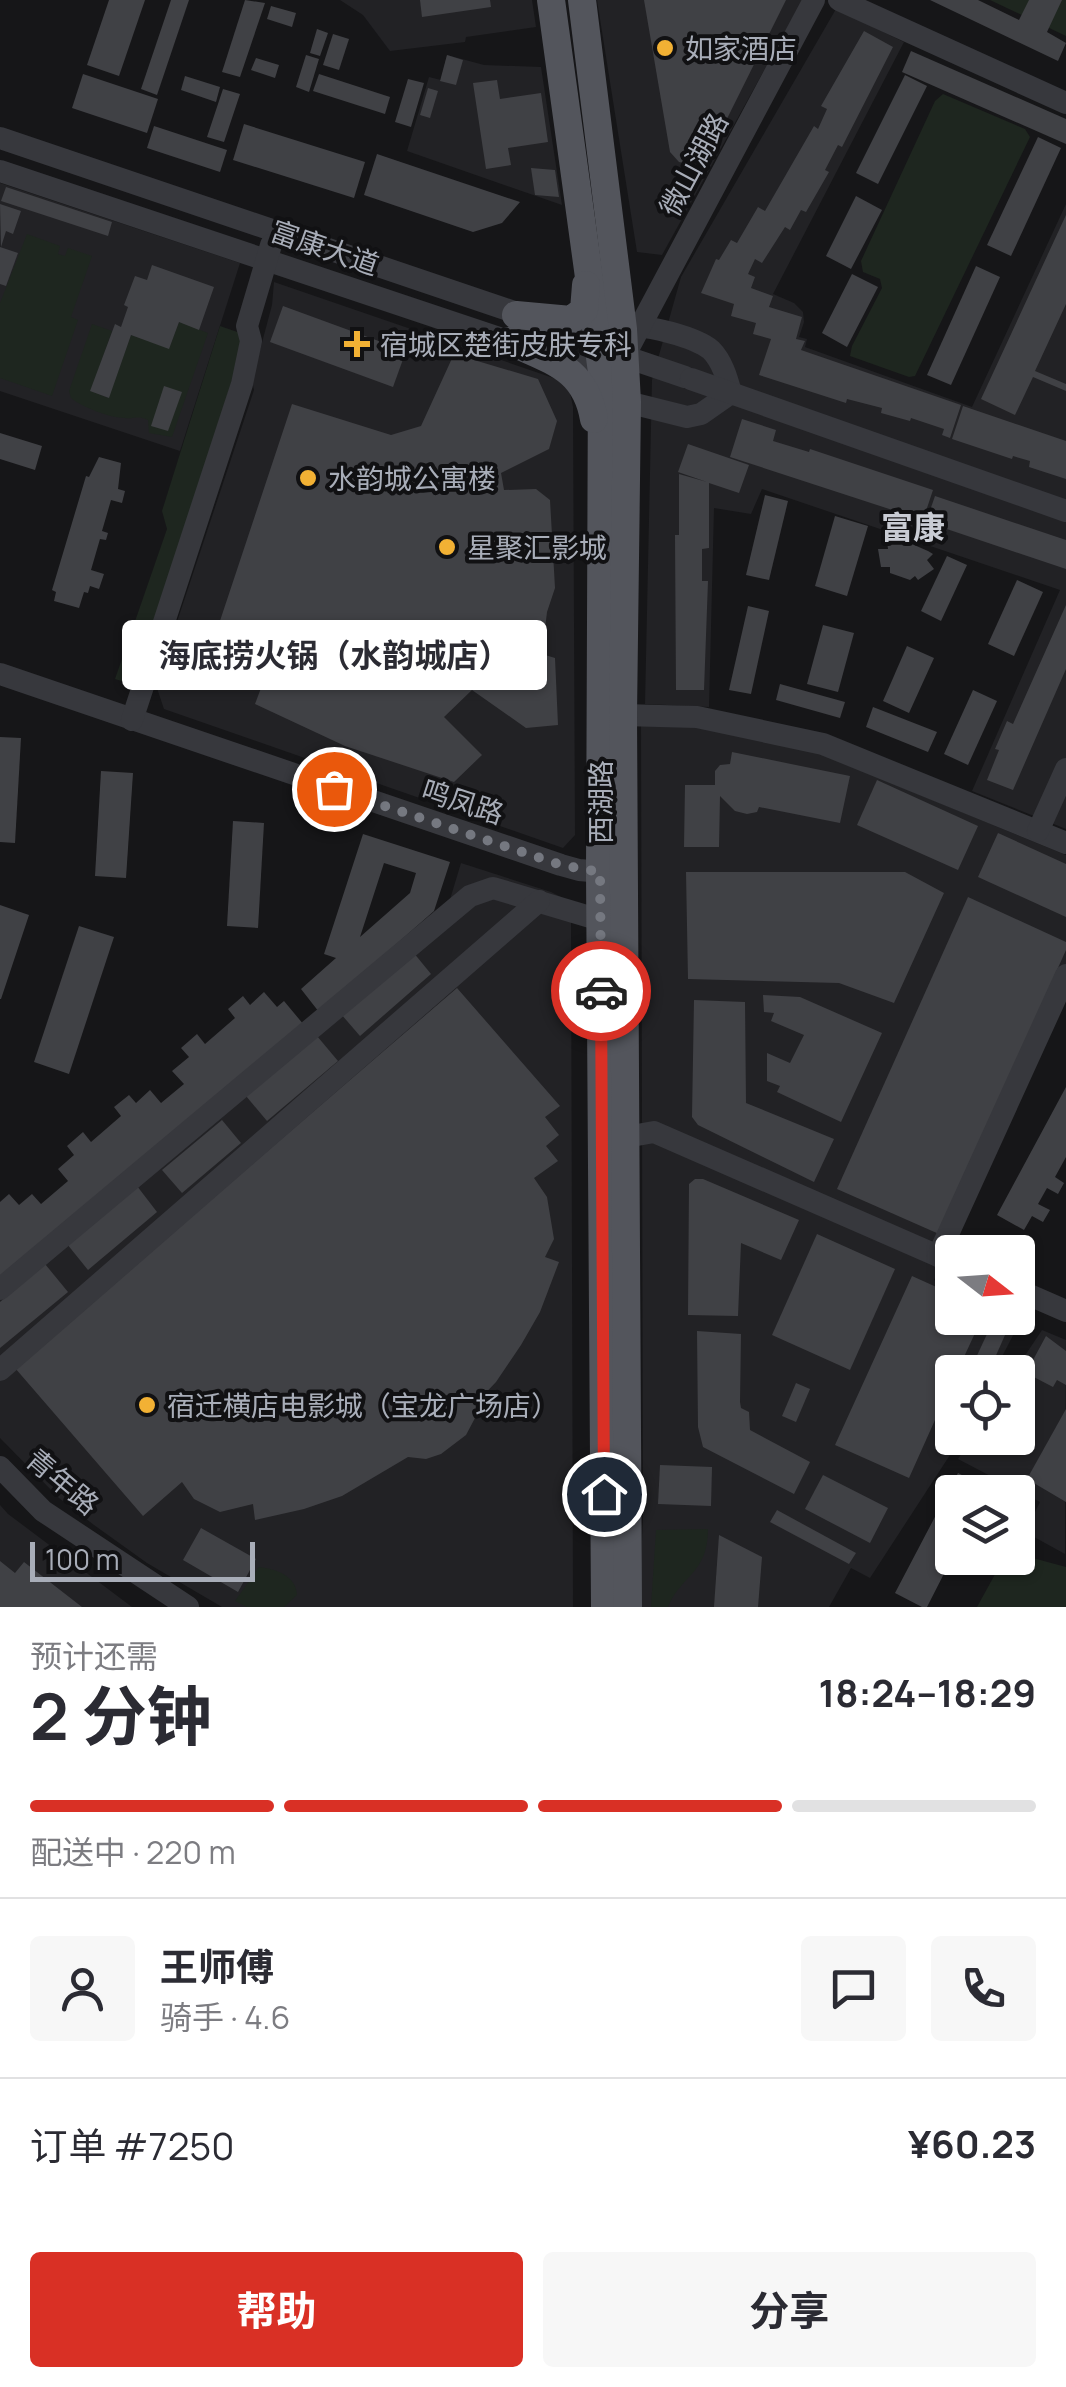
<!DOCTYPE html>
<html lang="zh">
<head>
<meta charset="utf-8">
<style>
  :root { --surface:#fff; --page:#f7f7f7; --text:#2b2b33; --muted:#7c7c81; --line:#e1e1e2; --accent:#d93025 }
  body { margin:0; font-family:Manrope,"Noto Sans SC",sans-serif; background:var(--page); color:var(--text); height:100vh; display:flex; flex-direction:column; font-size:38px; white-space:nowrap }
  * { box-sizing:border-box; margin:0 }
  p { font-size:32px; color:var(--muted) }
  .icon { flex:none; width:55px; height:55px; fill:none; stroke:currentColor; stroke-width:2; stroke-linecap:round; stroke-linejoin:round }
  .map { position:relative; height:1607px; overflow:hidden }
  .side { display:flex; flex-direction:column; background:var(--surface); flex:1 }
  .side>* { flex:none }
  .needle { width:65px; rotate:107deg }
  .tools { position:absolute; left:935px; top:1235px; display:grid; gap:20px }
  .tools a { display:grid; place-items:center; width:100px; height:100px; border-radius:10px; background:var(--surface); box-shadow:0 2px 8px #0004; font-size:50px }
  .scale { position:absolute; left:30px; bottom:25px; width:225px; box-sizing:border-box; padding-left:10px; border:5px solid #a8adb8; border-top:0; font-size:28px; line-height:35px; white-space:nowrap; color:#a8adb8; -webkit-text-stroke:8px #111113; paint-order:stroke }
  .pin { position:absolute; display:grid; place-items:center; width:85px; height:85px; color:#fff; margin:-42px; border:5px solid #fff; border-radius:50%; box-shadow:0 2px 10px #0007 }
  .courier { position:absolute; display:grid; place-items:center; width:100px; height:100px; margin:-50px; border:8px solid #d93025; border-radius:50%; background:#fff; color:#222; box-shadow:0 2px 12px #0007 }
  .bubble { position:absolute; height:70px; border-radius:10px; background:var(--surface); box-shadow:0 2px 8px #0004; font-size:32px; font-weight:700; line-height:70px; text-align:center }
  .overview em { font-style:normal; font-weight:700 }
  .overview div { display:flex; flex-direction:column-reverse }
  .overview { display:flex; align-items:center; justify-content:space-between; height:170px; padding:0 30px }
  h1 { font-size:65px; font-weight:700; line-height:75px }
  .bar { display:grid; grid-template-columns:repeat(4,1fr); gap:15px 10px; align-content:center; height:120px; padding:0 30px }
  .bar i { height:12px; border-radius:8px; background:var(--line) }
  .bar .current { background:var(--accent) }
  .bar p { grid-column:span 4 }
  .line { display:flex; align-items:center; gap:25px; padding:0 30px; border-top:2px solid var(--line) }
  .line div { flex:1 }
  .round { display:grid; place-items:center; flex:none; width:105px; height:105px; border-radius:10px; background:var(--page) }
  .button { display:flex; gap:20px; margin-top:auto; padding:20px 30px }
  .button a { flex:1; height:115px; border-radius:10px; background:var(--accent); color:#fff; font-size:40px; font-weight:700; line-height:115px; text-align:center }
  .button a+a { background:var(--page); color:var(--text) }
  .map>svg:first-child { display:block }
  .built { fill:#222225 }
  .green { fill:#1e261f }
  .building { fill:#404145; fill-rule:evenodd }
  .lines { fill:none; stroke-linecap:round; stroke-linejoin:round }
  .minor { stroke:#37383d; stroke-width:22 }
  .major { stroke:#53555c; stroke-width:28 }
  .done { stroke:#757880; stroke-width:10; stroke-dasharray:0 18 }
  .route { stroke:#d93025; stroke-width:12 }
  .poi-dot { fill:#f2b134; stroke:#111113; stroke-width:4 }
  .labels { text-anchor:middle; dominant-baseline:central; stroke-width:8; stroke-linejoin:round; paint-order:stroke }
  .poi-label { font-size:28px; fill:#a8adb8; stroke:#111113; text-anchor:start }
  .street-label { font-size:28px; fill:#a8adb8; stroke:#111113 }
  .quarter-label { font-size:32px; font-weight:bold; fill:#c9ccd4; stroke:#111113 }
</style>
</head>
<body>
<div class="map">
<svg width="1066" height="1607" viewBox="0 0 1066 1607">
  <rect width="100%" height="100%" fill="#161618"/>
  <!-- built -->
  <g class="built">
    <polygon points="340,0 532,0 536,27 466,37 465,42 390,51 363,15"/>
    <polygon points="597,0 803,0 662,255 637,252"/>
    <polygon points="836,9 904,42 773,294 794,303 803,312 804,322 799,337 807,339 805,347 972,407 1066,204 1066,829 972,791 1060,590 762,489 751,514 714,508 709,707 645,704 652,380 681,277"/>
    <polygon points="447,55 484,65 541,67 562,205 407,151 429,77 441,80"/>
    <polygon points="0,183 240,263 180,451 0,391"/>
    <polygon points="274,282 568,383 573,407 575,835 563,848 164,709 156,685 254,390 252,380 272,305"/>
    <polygon points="641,721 705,727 821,754 1066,855 1066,998 934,1280 952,1288 952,1318 1022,1318 994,1372 952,1372 952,1438 961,1438 870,1578 851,1568 829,1607 639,1607 643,1519"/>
    <polygon points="461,863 551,892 563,898 571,917 573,1607 222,1607 147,1563 94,1525 59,1498 0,1438 0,1283 445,916"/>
    <polygon points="1042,1330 1066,1340 1065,1554 1025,1532 1040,1502 958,1459 972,1438 1018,1438 1018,1372 1014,1372"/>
    <polygon points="0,1505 8,1514 132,1607 0,1607"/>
  </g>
  <!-- green -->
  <g class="green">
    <polygon points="990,0 1066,0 1066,36"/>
    <polygon points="943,94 1025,129 1030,137 915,376 909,377 850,356 852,346 882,288 880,279 863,272 861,261 935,101"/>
    <polygon points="27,234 60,246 58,254 65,256 68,248 92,256 71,317 78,320 52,396 0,378 0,303"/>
    <path d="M179,322L208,333L172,437L149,433L148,420C137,415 135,419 125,418C110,418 82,407 71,398L69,391L92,324L112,331L91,391L108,398L131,335L169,348Z"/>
    <polygon points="220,326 246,335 137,686 115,679 167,529 162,511"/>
    <path d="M708,1529C708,1574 681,1575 668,1607H651L656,1530Z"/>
    <polygon points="1018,1554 1066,1567 1066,1607 977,1607 1004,1558 1018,1558"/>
    <path d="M259,1567C275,1569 296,1575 297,1595L284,1607H247L235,1601Z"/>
  </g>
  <!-- building -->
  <g class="building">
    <polygon points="109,0 145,0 119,76 87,65"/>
    <polygon points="171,0 189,0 157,95 141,89"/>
    <polygon points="245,0 265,3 240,77 222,72"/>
    <polygon points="420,0 490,0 491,7 422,17"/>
    <polygon points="644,0 786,0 708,157 698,162 688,164 679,162 670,152"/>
    <polygon points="930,0 978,0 1019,20 1029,0 1062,0 1047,32 1066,43 1058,61"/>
    <polygon points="271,6 296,13 292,27 267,19"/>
    <polygon points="317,29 328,33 320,56 310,53"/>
    <polygon points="864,31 893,47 842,147 838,145 825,170 829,172 806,212 801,210 790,230 785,227 762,263 755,259 748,274 755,277 751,288 773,296 769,307 802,317 796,339 805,341 801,350 961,405 950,438 942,435 944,429 911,418 910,421 881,413 882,408 847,399 846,403 759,375 771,339 753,334 756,323 731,316 734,304 701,293 716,259 719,260 731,240 737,243 758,207 765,211 814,126 818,129 827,109 821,106"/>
    <polygon points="333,34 349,39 339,70 323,65"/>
    <polygon points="911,51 1066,119 1066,144 902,72"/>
    <polygon points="306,55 319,59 309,92 296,87"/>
    <polygon points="447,55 463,60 456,85 440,81"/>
    <polygon points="256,58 279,65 275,78 251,70"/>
    <polygon points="83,74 158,99 147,133 72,108"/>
    <polygon points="319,74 390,97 385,114 313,91"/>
    <polygon points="905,75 927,86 878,184 856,173"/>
    <polygon points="185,76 220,87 216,102 181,90"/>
    <polygon points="408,79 424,83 411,127 395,122"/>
    <polygon points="497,80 500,99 541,93 548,142 508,148 511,165 486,169 473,83"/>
    <polygon points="428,88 438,91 430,118 420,115"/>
    <polygon points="223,89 240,94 224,142 207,137"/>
    <polygon points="244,124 365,162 354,198 233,160"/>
    <polygon points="154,126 227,150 220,172 147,148"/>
    <polygon points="1038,137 1061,148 1011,256 987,245"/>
    <polygon points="377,154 520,202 502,223 473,232 364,195"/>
    <polygon points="531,168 555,170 559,197 535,195"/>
    <polygon points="6,187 112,222 108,236 1,201"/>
    <polygon points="856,196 882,210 851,269 826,256"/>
    <polygon points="0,204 21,211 13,234 6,231 1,247"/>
    <polygon points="1066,215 1066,304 1035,371 1066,384 1066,391 1033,377 1015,415 981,399"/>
    <polygon points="0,247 18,253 6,286 0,284"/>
    <polygon points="152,265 214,287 199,330 179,322 169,349 131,335 109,398 90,391 115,324 121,327 128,307 124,305 135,276 147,280"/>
    <polygon points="976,266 1000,277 951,385 927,375"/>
    <polygon points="852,274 878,287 847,347 822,333"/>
    <polygon points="283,306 406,351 393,387 270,342"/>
    <polygon points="454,354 538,379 557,421 549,449 501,473 504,490 536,489 550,500 555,588 547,612 542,654 555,658 558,725 526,728 472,690 444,717 482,755 454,782 345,746 255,704 261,688 204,669 292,404 391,435 421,426"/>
    <polygon points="164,386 182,392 168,431 151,426"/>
    <polygon points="963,406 1066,441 1066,479 1029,467 1030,461 1013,456 1012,459 952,439"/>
    <polygon points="742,419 776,430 773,441 809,452 810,449 933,490 923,520 730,457"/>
    <polygon points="0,433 42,446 35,470 0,459"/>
    <polygon points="688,444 749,465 739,493 709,483 709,548 702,549 702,581 708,581 704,690 676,690 675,535 679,535 679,474 707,482 678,472"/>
    <polygon points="99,457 121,463 118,489 125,491 122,503 111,500 102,531 108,533 106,540 100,539 91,570 104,574 99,589 90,586 88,593 84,592 79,608 54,601 56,592 52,590 86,476 89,477"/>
    <polygon points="765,495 788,501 769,580 746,575"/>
    <polygon points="935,496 1066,540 1066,569 926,522"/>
    <polygon points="835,516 868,526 847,596 815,586"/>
    <polygon points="887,541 905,541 928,551 933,554 927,560 934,569 918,580 915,576 910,580 890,573 890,567 881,567 878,549 888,549"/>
    <polygon points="947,556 967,565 941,621 921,611"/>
    <polygon points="1017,580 1043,592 1014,656 988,644"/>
    <polygon points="1066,605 1066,669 1013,790 987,780 999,750 995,749 1007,721 1013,724"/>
    <polygon points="748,606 769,611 751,694 729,690"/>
    <polygon points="823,625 854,633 838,692 807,684"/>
    <polygon points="907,646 934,658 909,713 883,701"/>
    <polygon points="780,684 845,702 840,718 776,700"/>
    <polygon points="973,690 997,701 968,765 944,754"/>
    <polygon points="873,707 937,732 928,752 866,727"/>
    <polygon points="0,737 21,738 15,843 0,842"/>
    <polygon points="732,752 850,776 840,823 759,807 757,812 747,814 735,811 720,796 719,847 684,847 685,785 715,785 715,771 720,765 730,764"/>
    <polygon points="101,771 133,773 126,878 95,876"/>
    <polygon points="877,780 978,826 958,870 857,825"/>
    <polygon points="233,821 264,823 258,928 227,926"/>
    <polygon points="998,833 1066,864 1066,917 978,877"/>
    <path d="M363,834L450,862L434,911L319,1012L301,989L336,958L324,954ZM384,863L416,873L410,893L360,937Z"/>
    <polygon points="686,872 905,872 944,893 894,1003 839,983 688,979"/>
    <polygon points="968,897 1066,942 1066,950 939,1234 837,1189"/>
    <polygon points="0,905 29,915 1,999 0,999"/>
    <polygon points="79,926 114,937 69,1074 34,1062"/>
    <polygon points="413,952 431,974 360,1036 341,1014"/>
    <polygon points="457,988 560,1106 545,1117 559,1135 546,1146 558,1161 534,1178 547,1197 554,1239 545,1257 559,1262 540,1312 521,1345 496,1382 476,1403 475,1418 466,1435 441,1454 426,1459 408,1457 342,1496 304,1509 255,1520 253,1504 220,1512 194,1499 182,1482 143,1516 15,1368"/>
    <polygon points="264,992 277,1007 284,1001 304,1025 0,1280 0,1202 9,1194 19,1205 32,1194 41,1204 68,1181 58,1169 74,1155 67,1146 83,1132 91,1142 121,1116 114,1107 129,1095 136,1103 150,1090 161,1103 184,1084 172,1071 189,1057 181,1048 197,1034 205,1044 235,1018 228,1009 243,996 250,1005"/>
    <polygon points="763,995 800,997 882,1033 841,1122 777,1092 780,1086 767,1081 767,1053 790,1063 804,1035 771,1021 774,1013 764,1012"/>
    <polygon points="694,1000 745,1002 746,1103 834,1139 814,1182 698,1125 692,1117"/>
    <polygon points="317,1036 338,1061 267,1121 246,1096"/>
    <polygon points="1066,1087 1066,1157 1055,1177 1064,1183 1058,1194 1047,1188 1038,1204 1050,1210 1043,1222 1032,1216 1024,1230 997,1215"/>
    <polygon points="222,1120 241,1143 182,1193 162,1170"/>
    <polygon points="695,1179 703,1179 799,1220 781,1260 741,1243 738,1316 688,1315 689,1184"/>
    <polygon points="137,1186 157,1212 88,1270 67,1244"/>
    <polygon points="817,1234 895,1269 850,1370 772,1335"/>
    <polygon points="45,1264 68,1292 0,1348 0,1302"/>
    <polygon points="912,1276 952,1294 952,1318 982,1318 957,1372 952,1372 952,1382 909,1478 835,1445"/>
    <polygon points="994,1319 1009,1326 990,1369 974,1362"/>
    <polygon points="697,1331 741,1334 740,1402 741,1408 749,1412 750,1430 810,1462 794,1494 703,1447 698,1427"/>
    <polygon points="1046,1336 1066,1351 1066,1385 1057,1380 1053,1387 1026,1373"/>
    <polygon points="796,1383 810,1389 796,1422 782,1416"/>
    <polygon points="1066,1409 1066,1502 1027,1479"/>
    <polygon points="660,1465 712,1467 711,1506 658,1504"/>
    <polygon points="958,1473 989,1489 987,1492 952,1492 952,1558 927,1607 922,1607 895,1593"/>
    <polygon points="823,1475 888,1508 870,1543 805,1509"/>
    <polygon points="777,1510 856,1553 849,1564 770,1522"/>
    <polygon points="201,1528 256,1559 238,1592 183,1560"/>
    <polygon points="719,1535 762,1557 758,1607 714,1607"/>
    <polygon points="0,1561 15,1573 24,1562 82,1607 0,1607"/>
  </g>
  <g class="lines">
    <!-- minor -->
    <g class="minor">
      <polyline points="839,0 1066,103"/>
      <path d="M0,138L600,341C611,339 618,331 628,328C645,323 697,338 711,350C722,361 727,378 731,393L701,414L687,417L627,402L617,390"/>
      <polyline points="0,171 523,346"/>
      <polyline points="553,356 602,372 619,366 814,0"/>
      <polyline points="626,357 685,377"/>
      <polyline points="691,379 1066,511"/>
      <polyline points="0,674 561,865 579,870 614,873"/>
      <polyline points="623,715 697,717 823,744 1066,843"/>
      <polyline points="132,720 242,384 251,341 247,326 271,245"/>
      <polyline points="1038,831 1066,769"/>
      <polyline points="626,1137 654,1132 952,1262"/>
      <polyline points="938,1256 1066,975"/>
      <polyline points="0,1289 470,896 493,888 600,920"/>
      <polyline points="1018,1290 1066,1311"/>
      <polyline points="0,1370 539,901"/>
      <polyline points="0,1467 43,1511 188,1607"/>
    </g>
    <!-- major -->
    <g class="major">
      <polyline points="551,0 602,372 600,872 605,1607"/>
      <polyline points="582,0 623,329 627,402 623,715 628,1607"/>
      <polyline points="516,315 571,320 584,310 586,285"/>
      <path d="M509,341C551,361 585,367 594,419"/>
    </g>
  </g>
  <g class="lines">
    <!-- done -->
    <polyline class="done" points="334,789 561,865 600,872 601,991"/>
    <!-- route -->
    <polyline class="route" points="601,991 604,1494"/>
  </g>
  <!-- markers -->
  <g class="poi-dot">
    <circle cx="665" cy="48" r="10"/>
    <path d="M352 329h10v10h10v10h-10v10h-10v-10h-10v-10h10z"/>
    <circle cx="308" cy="478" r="10"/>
    <circle cx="447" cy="547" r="10"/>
    <circle cx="147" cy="1405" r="10"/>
  </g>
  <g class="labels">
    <!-- poi labels -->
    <g class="poi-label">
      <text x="685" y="48">如家酒店</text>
      <text x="380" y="344">宿城区楚街皮肤专科</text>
      <text x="328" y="478">水韵城公寓楼</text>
      <text x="467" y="547">星聚汇影城</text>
      <text x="167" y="1405">宿迁横店电影城（宝龙广场店）</text>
    </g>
    <!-- street labels -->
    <g class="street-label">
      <text transform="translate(693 164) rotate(-62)">微山湖路</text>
      <text transform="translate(325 247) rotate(19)">富康大道</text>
      <text transform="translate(463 801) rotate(18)">鸣凤路</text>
      <text transform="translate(600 802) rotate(-90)">西湖路</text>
      <text transform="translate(63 1481) rotate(40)">青年路</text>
    </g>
    <!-- quarter labels -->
    <g class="quarter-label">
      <text x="913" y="527">富康</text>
    </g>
  </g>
</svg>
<div class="tools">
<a><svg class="needle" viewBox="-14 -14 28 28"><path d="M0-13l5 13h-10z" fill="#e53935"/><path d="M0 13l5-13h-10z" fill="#7c7c81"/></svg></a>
<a><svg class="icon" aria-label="locate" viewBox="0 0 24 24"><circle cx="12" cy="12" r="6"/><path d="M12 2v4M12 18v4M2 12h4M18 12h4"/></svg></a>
<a><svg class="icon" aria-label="layers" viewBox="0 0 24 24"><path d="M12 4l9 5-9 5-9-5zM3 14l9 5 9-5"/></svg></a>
</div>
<div class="scale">100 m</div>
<div class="pin" style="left:334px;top:789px;background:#ea580c"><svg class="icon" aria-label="bag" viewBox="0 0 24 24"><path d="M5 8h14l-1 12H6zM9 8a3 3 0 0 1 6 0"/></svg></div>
<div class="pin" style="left:604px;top:1494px;background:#1f2937"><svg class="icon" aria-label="home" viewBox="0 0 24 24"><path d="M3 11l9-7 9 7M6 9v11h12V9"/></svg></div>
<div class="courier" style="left:601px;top:991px"><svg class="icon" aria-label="car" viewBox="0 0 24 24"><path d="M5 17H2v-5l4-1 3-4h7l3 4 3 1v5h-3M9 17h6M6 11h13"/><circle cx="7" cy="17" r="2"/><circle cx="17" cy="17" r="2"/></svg></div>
<div class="bubble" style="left:122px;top:620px;width:425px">海底捞火锅（水韵城店）</div>
</div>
<section class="side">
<div class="overview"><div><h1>2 分钟</h1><p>预计还需</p></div><em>18:24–18:29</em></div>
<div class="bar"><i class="current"></i><i class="current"></i><i class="current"></i><i></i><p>配送中 · 220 m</p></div>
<div class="line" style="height:180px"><a class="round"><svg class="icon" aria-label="person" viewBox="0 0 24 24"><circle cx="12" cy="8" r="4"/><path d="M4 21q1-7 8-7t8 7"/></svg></a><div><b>王师傅</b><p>骑手 · 4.6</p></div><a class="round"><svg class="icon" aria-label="chat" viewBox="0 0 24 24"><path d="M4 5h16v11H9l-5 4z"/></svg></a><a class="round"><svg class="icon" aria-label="phone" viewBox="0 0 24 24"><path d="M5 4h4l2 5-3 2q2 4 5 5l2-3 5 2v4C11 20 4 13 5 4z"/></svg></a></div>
<div class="line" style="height:130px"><div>订单 #7250</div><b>¥60.23</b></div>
<div class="button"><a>帮助</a><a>分享</a></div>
</section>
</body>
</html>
